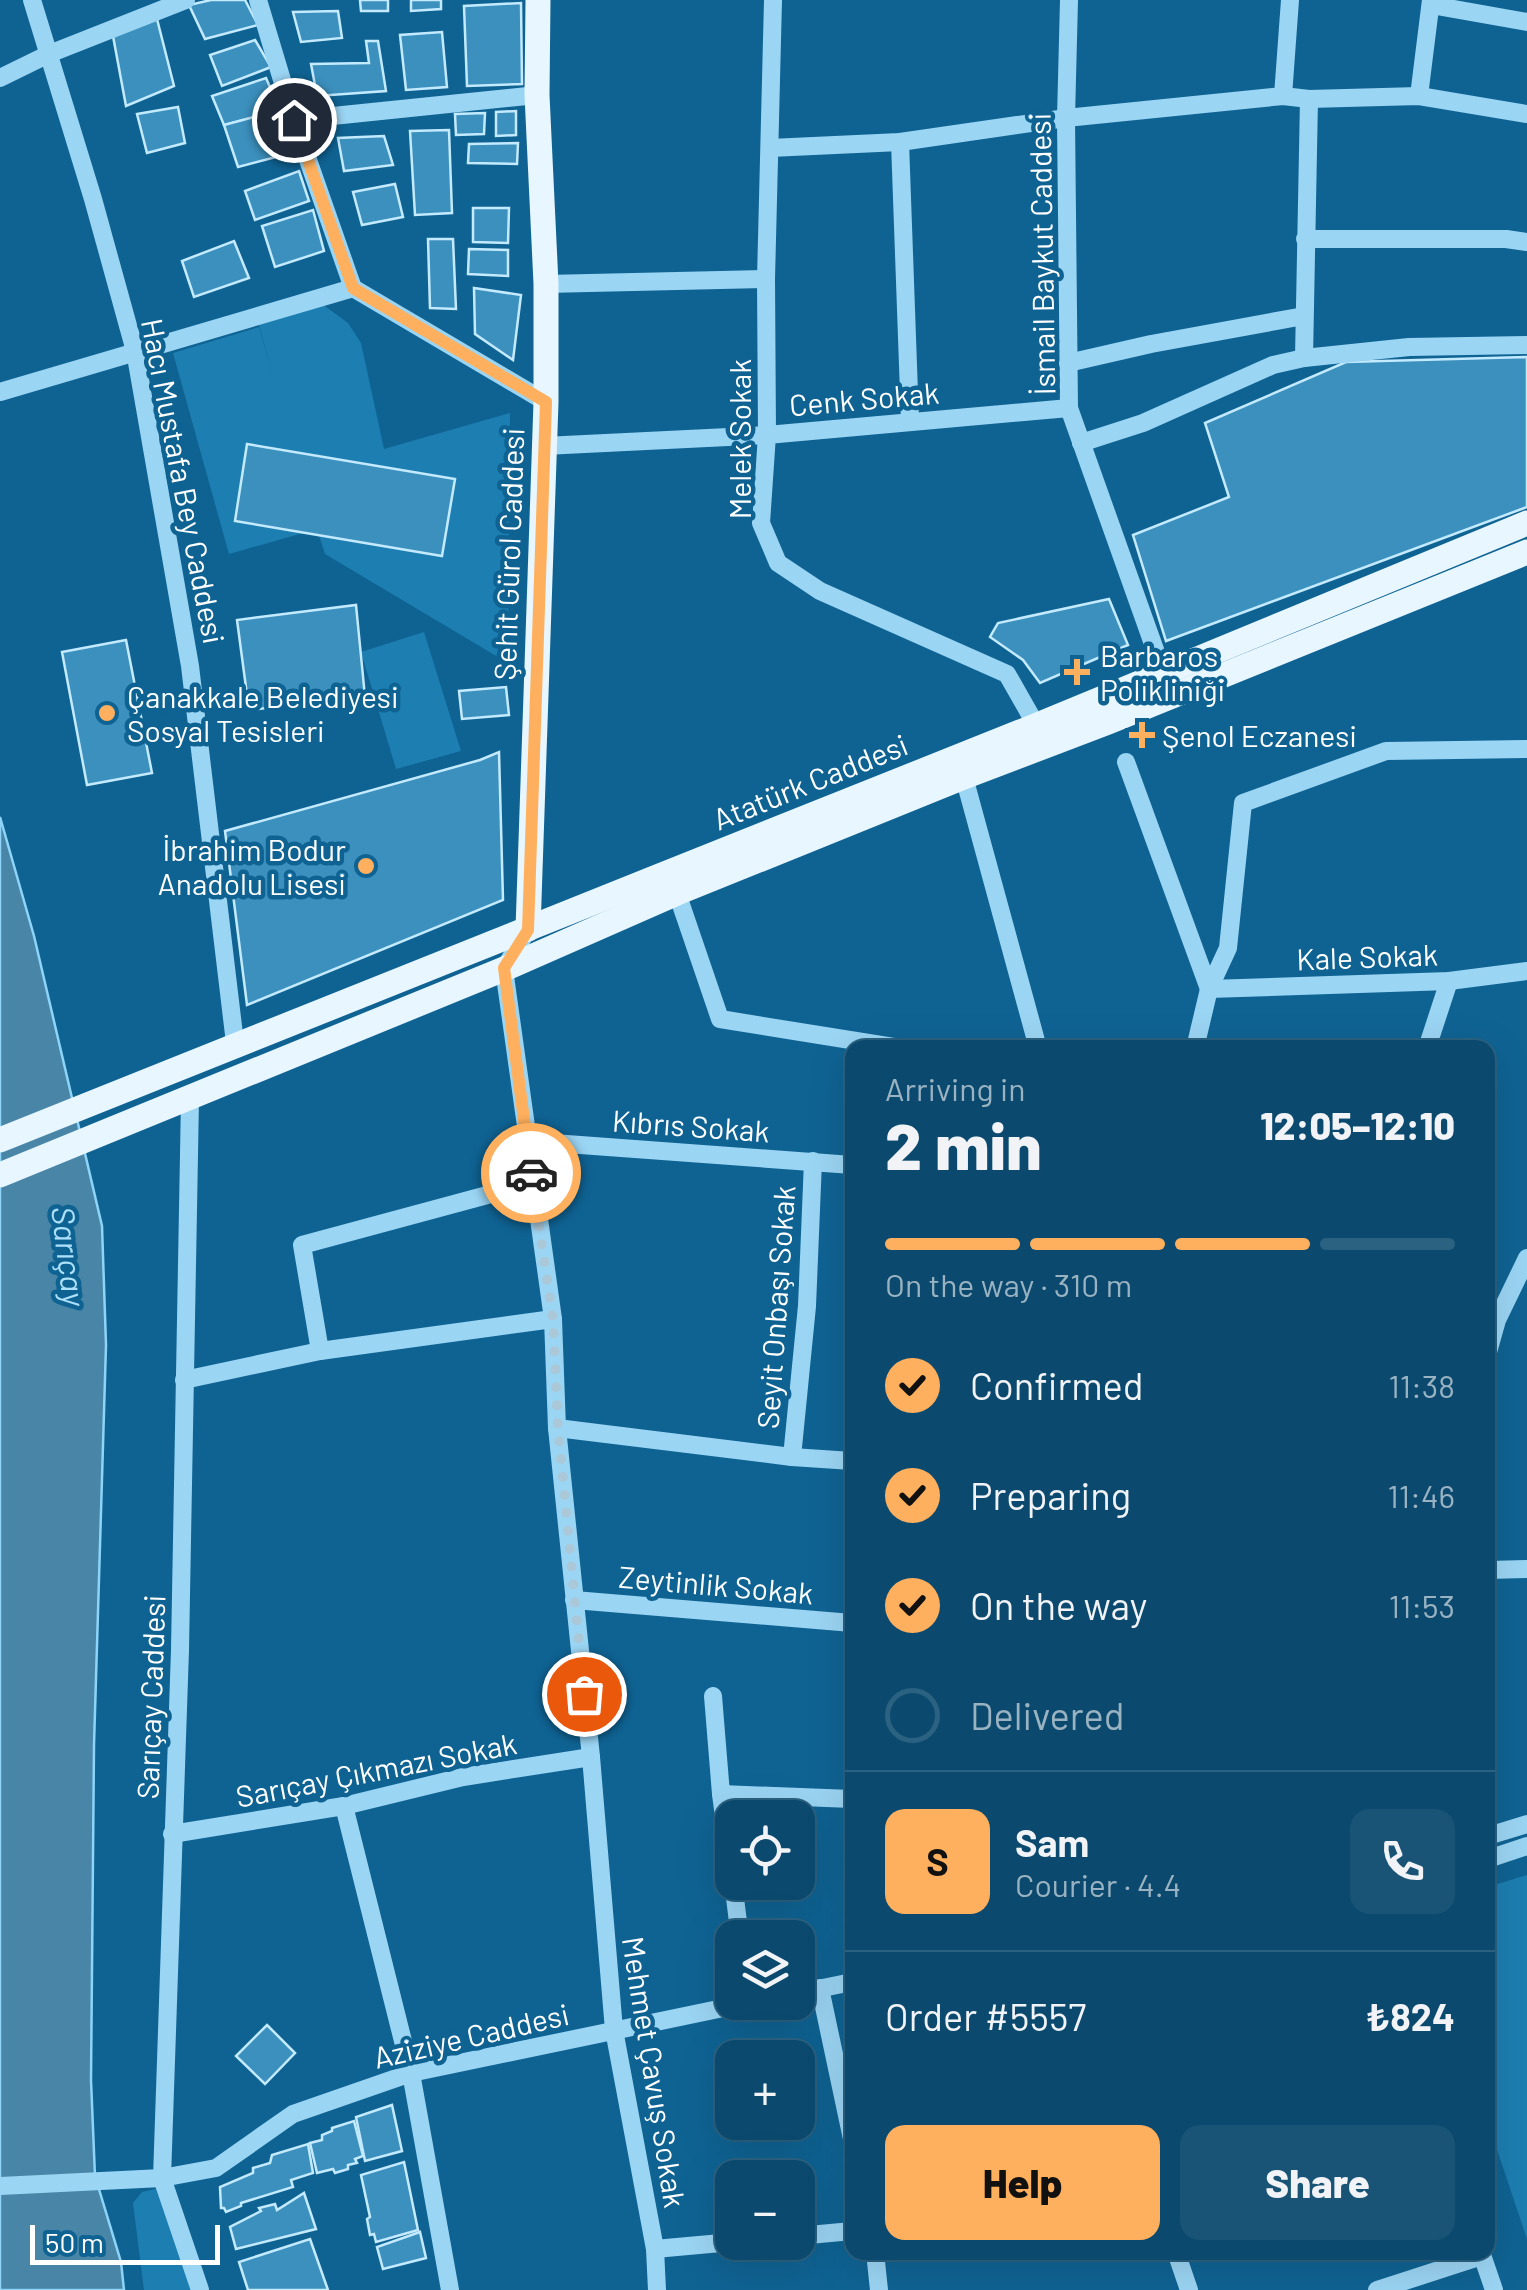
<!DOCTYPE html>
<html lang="en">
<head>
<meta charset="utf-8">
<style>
  :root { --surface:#0b4a6e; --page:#195476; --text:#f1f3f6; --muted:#9ab3c2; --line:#2b6281; --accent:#ffb05e }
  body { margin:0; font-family:Barlow,sans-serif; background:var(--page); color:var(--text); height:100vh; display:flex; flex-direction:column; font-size:38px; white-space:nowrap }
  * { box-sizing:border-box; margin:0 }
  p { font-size:32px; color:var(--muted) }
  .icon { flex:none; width:55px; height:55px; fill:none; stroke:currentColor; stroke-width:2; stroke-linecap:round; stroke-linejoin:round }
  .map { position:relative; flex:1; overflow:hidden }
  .details { position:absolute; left:845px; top:1040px; width:650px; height:1220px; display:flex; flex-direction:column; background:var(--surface); border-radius:20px; box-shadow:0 10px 40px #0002,0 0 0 2px var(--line) }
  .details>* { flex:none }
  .controls { position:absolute; left:715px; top:1800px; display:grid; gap:20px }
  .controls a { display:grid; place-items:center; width:100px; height:100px; border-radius:20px; background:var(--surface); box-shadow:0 10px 40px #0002,0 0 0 2px var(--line); font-size:50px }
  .scale { position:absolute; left:30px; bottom:25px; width:190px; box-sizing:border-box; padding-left:10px; border:5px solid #fff; border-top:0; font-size:28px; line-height:35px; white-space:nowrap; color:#fff; -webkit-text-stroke:8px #0f6393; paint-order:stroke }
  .pin { position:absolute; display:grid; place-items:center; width:85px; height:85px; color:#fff; margin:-42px; border:5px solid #fff; border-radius:50%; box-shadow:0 2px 10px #0007 }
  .courier { position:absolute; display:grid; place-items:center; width:100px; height:100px; margin:-50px; border:8px solid #ffb05e; border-radius:50%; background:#fff; color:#222; box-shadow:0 2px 12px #0007 }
  .head em { font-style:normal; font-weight:800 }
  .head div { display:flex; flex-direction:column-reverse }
  .head { display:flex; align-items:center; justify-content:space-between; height:170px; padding:0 40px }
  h1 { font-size:65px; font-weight:800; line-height:75px }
  .bar { display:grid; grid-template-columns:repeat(4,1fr); gap:15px 10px; align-content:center; height:120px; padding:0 40px }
  .bar i { height:12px; border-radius:8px; background:var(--line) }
  .bar .selected { background:var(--accent) }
  .bar p { grid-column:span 4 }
  .line { display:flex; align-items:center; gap:25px; padding:0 40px; border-top:2px solid var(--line) }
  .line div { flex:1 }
  .round { display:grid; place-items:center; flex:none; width:105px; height:105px; border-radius:20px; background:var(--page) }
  ol { padding:0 40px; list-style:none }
  li { display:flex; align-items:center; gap:30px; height:110px }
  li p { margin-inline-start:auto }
  li .icon { padding:10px; border-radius:50%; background:var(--accent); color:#111; stroke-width:4 }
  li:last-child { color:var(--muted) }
  li i { width:55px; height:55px; border:5px solid var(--line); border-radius:50% }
  .action { display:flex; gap:20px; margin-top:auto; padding:20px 40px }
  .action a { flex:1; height:115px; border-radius:20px; background:var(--accent); color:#111; font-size:40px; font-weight:800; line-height:115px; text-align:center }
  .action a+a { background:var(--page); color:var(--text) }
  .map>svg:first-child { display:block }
  .green { fill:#1d7eb1 }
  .water { fill:#4885a6; stroke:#8dd4f8; stroke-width:2.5 }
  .building { fill:#3c90be; stroke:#c3eafe; stroke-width:2.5 }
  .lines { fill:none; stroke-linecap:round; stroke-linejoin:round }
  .minor { stroke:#9bd5f4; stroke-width:18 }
  .major { stroke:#e8f6ff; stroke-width:25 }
  .done { stroke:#abc8d9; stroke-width:10; stroke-dasharray:0 18 }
  .route { stroke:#ffb05e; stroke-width:12 }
  .poi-dot { fill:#ffb05e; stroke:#0f6393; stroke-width:4 }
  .labels { text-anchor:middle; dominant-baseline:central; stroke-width:9; stroke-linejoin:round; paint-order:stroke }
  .street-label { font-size:30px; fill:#fff; stroke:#0f6393 }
  .poi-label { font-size:30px; fill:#fff; stroke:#0f6393; text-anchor:start }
  .water-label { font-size:32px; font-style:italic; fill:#ace0fb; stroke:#0f6393 }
</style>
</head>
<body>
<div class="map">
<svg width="1527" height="2290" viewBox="0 0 1527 2290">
  <rect width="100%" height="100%" fill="#0f6393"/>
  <!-- green -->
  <g class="green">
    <polygon points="322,304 348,323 361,343 384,449 510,413 508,663 325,554 317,529 229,554 173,353 259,327 273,375 255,311"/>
    <polygon points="424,632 461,751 396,769 361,652"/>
    <polygon points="1527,1875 1527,2239 1488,2123 1488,1887"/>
    <polygon points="160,2188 192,2290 144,2290 133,2203 142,2192"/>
  </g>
  <!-- water -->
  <polygon class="water" points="0,817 34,936 102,1226 106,1345 94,1745 91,2080 95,2176 121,2262 124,2290 0,2290"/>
  <!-- building -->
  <g class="building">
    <polygon points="211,0 245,0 258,25 205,39 189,5"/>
    <polygon points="360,0 388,0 388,11 361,11"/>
    <polygon points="411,0 441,0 441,9 411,11"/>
    <polygon points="521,3 522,84 467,86 464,6"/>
    <polygon points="338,11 342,38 301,42 293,12"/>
    <polygon points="157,19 174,86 126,106 113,36"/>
    <polygon points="442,32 447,87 406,90 400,35"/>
    <polygon points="255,40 271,67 222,86 210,55"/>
    <polygon points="366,41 378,41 386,91 317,96 311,64 369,63"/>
    <polygon points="266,78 280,110 224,125 212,96"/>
    <polygon points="178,107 185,143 147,153 137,114"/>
    <polygon points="280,110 291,153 238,167 224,125"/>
    <polygon points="516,111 516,135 496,136 496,112"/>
    <polygon points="485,113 484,134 456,135 455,114"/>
    <polygon points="449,130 452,213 415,215 410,131"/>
    <polygon points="384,136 393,165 344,171 338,138"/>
    <polygon points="518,143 517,164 468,163 469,144"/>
    <polygon points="299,171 309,201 255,220 245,191"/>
    <polygon points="395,184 403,217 362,225 353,192"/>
    <polygon points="473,208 509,208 508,243 473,242"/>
    <polygon points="313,210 324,251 275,267 262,226"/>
    <polygon points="428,239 453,239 456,309 430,308"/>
    <polygon points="234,241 249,278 194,297 182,261"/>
    <polygon points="469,249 508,250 508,276 468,274"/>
    <polygon points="474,288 521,295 513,360 475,334"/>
    <polygon points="1527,357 1527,507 1166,641 1133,535 1229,497 1205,423 1346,362"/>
    <polygon points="247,444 455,479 442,556 235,521"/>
    <polygon points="1109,599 1128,645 1040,683 1023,660 990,637 998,623"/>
    <polygon points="356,605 365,697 249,710 237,620"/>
    <polygon points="126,640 152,773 87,785 62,652"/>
    <polygon points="506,687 509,715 462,719 459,691"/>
    <polygon points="499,752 503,900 247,1005 225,831 480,760"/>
    <polygon points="267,2025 295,2053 265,2084 236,2056"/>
    <polygon points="392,2105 402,2151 365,2161 356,2117"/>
    <polygon points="354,2121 363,2156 355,2159 357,2163 348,2165 348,2169 335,2173 333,2169 317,2173 310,2143 322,2140 322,2135 332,2131 332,2128"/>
    <polygon points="308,2144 313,2173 291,2180 293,2187 241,2203 241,2206 226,2212 224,2208 221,2208 220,2187 253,2173 253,2168 270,2163 272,2155"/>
    <polygon points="404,2162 418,2230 376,2242 374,2234 370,2235 367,2219 370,2217 361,2175"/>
    <polygon points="304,2193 316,2229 236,2249 230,2227 261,2211 259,2208 275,2204 277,2210"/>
    <polygon points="420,2232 426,2258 383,2269 377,2247"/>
    <polygon points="310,2239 328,2290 248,2290 239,2262"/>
  </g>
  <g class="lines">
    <!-- minor -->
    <g class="minor">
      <polyline points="32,0 93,199 135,351 190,666 235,1043"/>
      <polyline points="258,0 294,120 353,288 546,402"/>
      <polyline points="773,0 766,279 767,435 761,523 778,563 820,591 1007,674 1036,725"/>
      <polyline points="1069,0 1066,118 1069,408 1163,672"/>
      <polyline points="1431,5 1527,22"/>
      <polyline points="0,78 49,54 186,0"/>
      <polyline points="1283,96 1290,0"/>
      <polyline points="1419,96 1431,0"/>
      <polyline points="294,120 537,95"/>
      <polyline points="900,142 910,421"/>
      <polyline points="770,148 900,142 1066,118 1283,96 1309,99 1419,96 1527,114"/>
      <polyline points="1305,239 1506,239 1527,242"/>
      <polyline points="546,284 766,279"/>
      <polyline points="1304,358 1309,99"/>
      <polyline points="1068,363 1151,344 1304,316"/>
      <polyline points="0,392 353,288"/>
      <polyline points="1081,443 1143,423 1273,365 1304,358 1409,347 1527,345"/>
      <polyline points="544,446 767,435 1069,408"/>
      <polyline points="1126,762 1209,989"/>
      <polyline points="964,777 1038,1048"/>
      <polyline points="677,893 720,1019 900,1048"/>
      <polyline points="528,929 504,969 553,1319 557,1428 591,1757 614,2030 655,2249 657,2290"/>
      <polyline points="1209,989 1449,981 1527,971"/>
      <polyline points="1195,1048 1209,989 1228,948 1243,803 1386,751 1527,749"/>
      <polyline points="1427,1048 1449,981"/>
      <polyline points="190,1099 180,1650 162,2178 200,2290"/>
      <polyline points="526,1141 852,1165"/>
      <polyline points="320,1351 302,1245 532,1183"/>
      <polyline points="1488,1352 1497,1320 1527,1258"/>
      <polyline points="184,1380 320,1351 553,1319"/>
      <polyline points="557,1428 792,1457 852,1461"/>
      <polyline points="792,1457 807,1306 813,1161"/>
      <polyline points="1488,1570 1527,1569"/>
      <polyline points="574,1600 852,1623"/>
      <polyline points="713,1696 721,1794"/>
      <polyline points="344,1806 411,2073 450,2290"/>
      <polyline points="172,1834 344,1806 463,1777 591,1757"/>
      <polyline points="1488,1836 1527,1824"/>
      <polyline points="1488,1859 1527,1846"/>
      <polyline points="732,1879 721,1794 852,1799"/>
      <polyline points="733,1882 740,1938"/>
      <polyline points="820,1988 852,2139"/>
      <polyline points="798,1993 852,1982"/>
      <polyline points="0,2186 162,2178 216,2168 293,2114 411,2073 752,2002"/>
      <polyline points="798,2236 852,2231"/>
      <polyline points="655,2249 732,2242"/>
      <polyline points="875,2252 879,2290"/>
      <polyline points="1176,2252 1189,2290"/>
      <polyline points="1481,2252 1494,2290"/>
      <polyline points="1377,2290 1482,2256"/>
    </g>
    <!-- major -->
    <g class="major">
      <polyline points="528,929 546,402 546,284 537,95 538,0"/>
      <path d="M0,1140C342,1001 687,866 1030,728C1196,660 1361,591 1527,523"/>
      <polyline points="0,1175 504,969 677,893 964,777 1108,722 1527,552"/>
    </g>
  </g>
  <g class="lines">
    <!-- done -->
    <polyline class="done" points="531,1173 553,1319 558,1428 584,1694"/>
    <!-- route -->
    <polyline class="route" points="294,120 353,288 546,402 528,930 504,968 531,1173"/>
  </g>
  <!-- markers -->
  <g class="poi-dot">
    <path d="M1072 657h10v10h10v10h-10v10h-10v-10h-10v-10h10z"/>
    <circle cx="107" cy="713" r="10"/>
    <path d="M1137 720h10v10h10v10h-10v10h-10v-10h-10v-10h10z"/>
    <circle cx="366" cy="866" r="10"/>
  </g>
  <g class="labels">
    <!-- street labels -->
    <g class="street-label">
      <text transform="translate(1041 254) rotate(-91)">İsmail Baykut Caddesi</text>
      <text transform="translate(864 398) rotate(-5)">Cenk Sokak</text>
      <text transform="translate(739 439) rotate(-90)">Melek Sokak</text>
      <text transform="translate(184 481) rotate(79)">Hacı Mustafa Bey Caddesi</text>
      <text transform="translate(508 554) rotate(-88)">Şehit Gürol Caddesi</text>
      <text transform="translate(810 781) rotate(-22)">Atatürk Caddesi</text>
      <text transform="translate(1367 956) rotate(-2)">Kale Sokak</text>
      <text transform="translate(691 1125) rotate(4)">Kıbrıs Sokak</text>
      <text transform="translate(775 1307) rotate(-86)">Seyit Onbaşı Sokak</text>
      <text transform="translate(716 1584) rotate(5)">Zeytinlik Sokak</text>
      <text transform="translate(150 1697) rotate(-88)">Sarıçay Caddesi</text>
      <text transform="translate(376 1769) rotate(-11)">Sarıçay Çıkmazı Sokak</text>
      <text transform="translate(471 2035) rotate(-13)">Aziziye Caddesi</text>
      <text transform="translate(655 2072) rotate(81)">Mehmet Çavuş Sokak</text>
    </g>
    <!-- poi labels -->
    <g class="poi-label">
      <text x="1100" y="655">Barbaros<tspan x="1100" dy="34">Polikliniği</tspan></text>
      <text x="127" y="696">Çanakkale Belediyesi<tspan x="127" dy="34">Sosyal Tesisleri</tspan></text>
      <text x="1162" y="735">Şenol Eczanesi</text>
      <text x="346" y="849" text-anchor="end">İbrahim Bodur<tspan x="346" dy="34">Anadolu Lisesi</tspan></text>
    </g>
    <!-- water labels -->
    <g class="water-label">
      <text transform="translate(70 1256) rotate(83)">Sarıçay</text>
    </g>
  </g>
</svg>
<div class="controls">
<a><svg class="icon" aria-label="locate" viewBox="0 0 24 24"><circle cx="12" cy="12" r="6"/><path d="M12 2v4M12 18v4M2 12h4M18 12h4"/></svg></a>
<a><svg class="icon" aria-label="layers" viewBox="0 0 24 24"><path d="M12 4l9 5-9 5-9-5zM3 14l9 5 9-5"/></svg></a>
<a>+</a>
<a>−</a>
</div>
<div class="scale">50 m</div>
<div class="pin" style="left:584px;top:1694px;background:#ea580c"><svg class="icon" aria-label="bag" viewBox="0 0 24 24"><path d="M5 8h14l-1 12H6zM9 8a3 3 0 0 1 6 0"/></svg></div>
<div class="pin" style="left:294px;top:120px;background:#1f2937"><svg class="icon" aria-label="home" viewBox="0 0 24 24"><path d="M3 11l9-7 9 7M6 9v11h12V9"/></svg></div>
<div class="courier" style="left:531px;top:1173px"><svg class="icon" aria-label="car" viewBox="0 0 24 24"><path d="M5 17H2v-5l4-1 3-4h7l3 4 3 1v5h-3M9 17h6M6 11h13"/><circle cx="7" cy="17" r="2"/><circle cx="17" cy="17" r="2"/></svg></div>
<section class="details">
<div class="head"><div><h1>2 min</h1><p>Arriving in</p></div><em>12:05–12:10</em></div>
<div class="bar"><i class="selected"></i><i class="selected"></i><i class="selected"></i><i></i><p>On the way · 310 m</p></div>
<ol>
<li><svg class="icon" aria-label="check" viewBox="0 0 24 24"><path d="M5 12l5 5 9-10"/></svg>Confirmed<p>11:38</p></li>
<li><svg class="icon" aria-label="check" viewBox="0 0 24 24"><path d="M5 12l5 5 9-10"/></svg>Preparing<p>11:46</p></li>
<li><svg class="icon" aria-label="check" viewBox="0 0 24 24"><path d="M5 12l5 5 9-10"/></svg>On the way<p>11:53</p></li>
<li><i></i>Delivered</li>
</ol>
<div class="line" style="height:180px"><b class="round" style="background:var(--accent);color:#111">S</b><div><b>Sam</b><p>Courier · 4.4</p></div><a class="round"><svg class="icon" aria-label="phone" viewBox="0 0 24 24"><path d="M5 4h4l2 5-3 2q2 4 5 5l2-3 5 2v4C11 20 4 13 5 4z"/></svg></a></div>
<div class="line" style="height:130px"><div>Order #5557</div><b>₺824</b></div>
<div class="action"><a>Help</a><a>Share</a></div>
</section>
</div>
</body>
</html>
